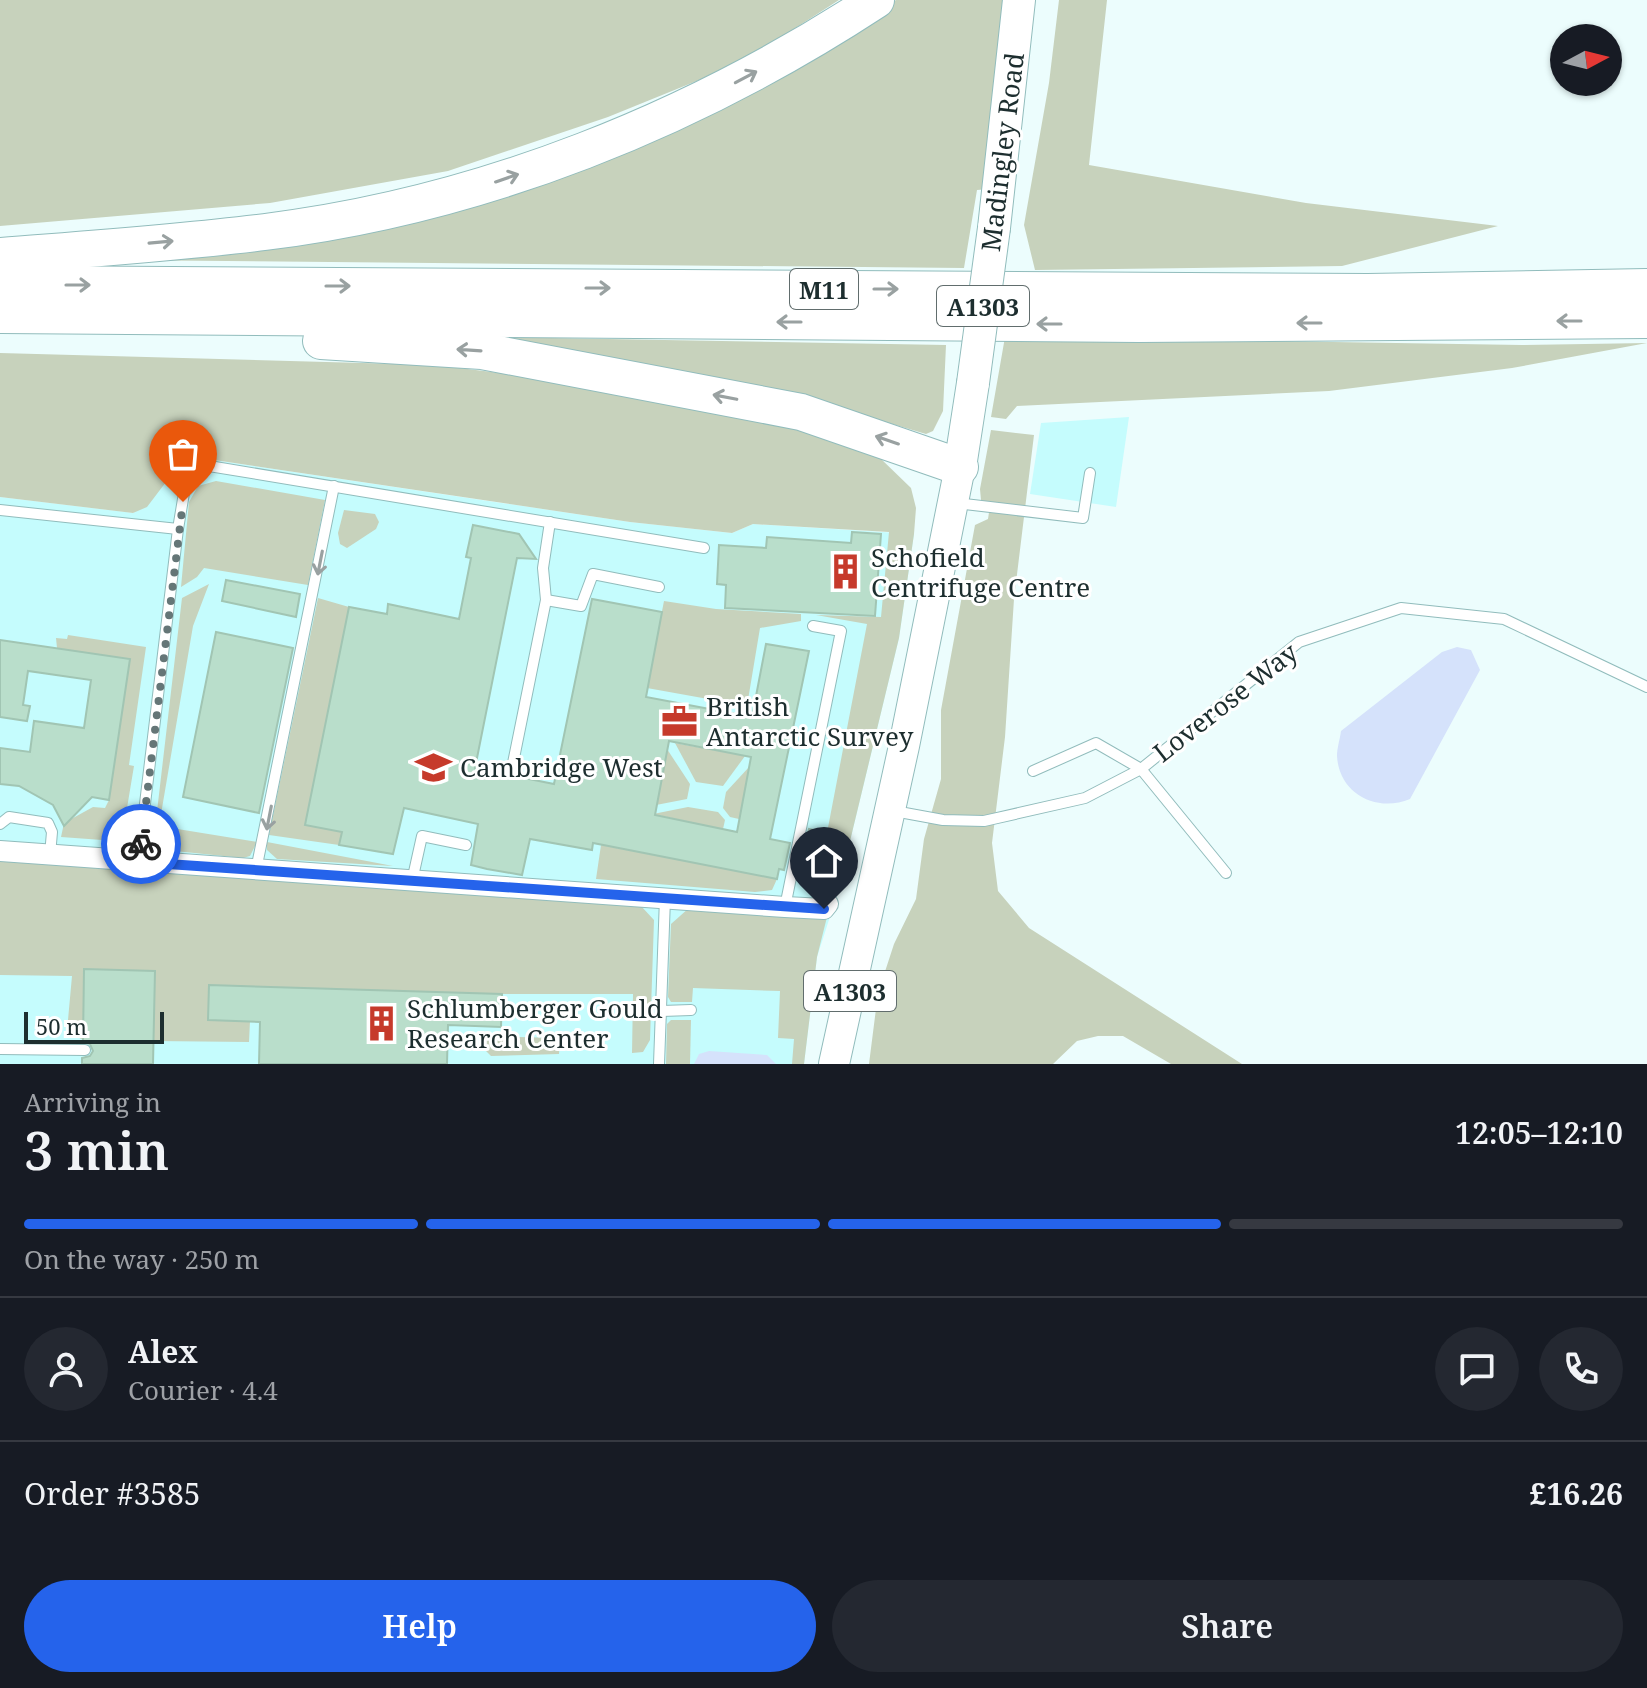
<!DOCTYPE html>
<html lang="en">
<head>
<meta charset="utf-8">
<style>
  :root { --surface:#171b24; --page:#242831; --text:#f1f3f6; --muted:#9ea1a6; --line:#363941; --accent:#2563eb }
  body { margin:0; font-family:"Noto Serif",serif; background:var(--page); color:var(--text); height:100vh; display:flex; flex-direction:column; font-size:30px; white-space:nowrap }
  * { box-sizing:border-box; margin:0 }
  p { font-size:26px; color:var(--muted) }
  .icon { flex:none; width:44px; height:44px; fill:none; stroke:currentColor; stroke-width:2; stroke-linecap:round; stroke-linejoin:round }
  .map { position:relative; height:1064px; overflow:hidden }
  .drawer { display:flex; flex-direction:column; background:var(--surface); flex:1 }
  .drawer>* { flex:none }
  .needle { width:52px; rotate:83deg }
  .buttons { position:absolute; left:1550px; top:24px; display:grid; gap:16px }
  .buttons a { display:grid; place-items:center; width:72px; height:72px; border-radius:50%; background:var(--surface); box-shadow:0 2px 6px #0004; font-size:40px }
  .scale { position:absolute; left:24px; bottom:20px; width:140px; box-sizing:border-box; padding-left:8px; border:4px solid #1d2e2f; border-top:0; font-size:22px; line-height:28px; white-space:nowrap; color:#1d2e2f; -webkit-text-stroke:6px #fff; paint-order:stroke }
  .pin { position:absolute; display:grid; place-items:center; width:68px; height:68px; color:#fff; margin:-82px -34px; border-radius:50% 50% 50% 0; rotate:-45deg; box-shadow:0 0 8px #0007 }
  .pin .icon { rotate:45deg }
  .courier { position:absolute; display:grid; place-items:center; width:80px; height:80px; margin:-40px; border:6px solid #2563eb; border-radius:50%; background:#fff; color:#222; box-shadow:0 2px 10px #0007 }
  .summary em { font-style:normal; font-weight:600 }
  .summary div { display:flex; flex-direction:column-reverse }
  .summary { display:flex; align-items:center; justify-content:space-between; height:136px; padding:0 24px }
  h1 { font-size:52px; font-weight:600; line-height:60px }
  .bar { display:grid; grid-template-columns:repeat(4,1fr); gap:12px 8px; align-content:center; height:96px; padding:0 24px }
  .bar i { height:10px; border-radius:6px; background:var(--line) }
  .bar .selected { background:var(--accent) }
  .bar p { grid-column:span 4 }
  .line { display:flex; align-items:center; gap:20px; padding:0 24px; border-top:2px solid var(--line) }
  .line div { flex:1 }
  .round { display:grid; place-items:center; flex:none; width:84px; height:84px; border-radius:42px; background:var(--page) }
  .primary-button { display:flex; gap:16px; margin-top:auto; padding:16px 24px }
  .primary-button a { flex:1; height:92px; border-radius:48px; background:var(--accent); color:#fff; font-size:32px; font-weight:600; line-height:92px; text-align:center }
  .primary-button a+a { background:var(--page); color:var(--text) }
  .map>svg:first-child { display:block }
  .built { fill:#c5fcfd }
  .green { fill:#c7d2bc }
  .water { fill:#d5e2fb }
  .building { fill:#b9decb; stroke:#a1c5b3; stroke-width:2; fill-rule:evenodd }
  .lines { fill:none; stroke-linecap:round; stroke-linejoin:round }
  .service-casing { stroke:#91bcbc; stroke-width:12 }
  .minor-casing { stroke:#91bcbc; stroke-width:22 }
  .primary-casing { stroke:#91bcbc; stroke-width:32 }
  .trunk-casing { stroke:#91bcbc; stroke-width:34 }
  .motorway-casing { stroke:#91bcbc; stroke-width:38 }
  .service { stroke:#fff; stroke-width:10 }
  .minor { stroke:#fff; stroke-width:20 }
  .primary { stroke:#fff; stroke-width:30 }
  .trunk { stroke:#fff; stroke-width:32 }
  .motorway { stroke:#fff; stroke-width:36 }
  .trunk-bridge-casing { stroke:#91bcbc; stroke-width:34; stroke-linecap:butt }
  .trunk-bridge { stroke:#fff; stroke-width:32 }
  .oneway { stroke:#99a1a1 }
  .done { stroke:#657677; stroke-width:8; stroke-dasharray:0 14.4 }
  .route { stroke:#2563eb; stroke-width:10 }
  .labels { text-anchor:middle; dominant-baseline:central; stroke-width:6; stroke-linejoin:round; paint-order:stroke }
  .shield { fill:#fff; stroke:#616d6d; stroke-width:2 }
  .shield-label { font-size:24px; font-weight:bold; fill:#1d2e2f }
  .street-label { font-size:26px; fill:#1d2e2f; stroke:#fff }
  .poi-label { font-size:26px; fill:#1d2e2f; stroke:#fff; text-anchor:start }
</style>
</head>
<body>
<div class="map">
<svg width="1647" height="1064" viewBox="0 0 1647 1064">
  <rect width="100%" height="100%" fill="#ecfdfd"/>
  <!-- built -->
  <g class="built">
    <polygon points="1129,417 1116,507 1030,494 1041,423"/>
    <polygon points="153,451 630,522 732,533 753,524 914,534 899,638 837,895 817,957 804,1064 0,1064 0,497 134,513"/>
  </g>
  <!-- green -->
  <g class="green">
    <polygon points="0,0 839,0 741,63 608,117 448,171 270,203 0,226"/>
    <polygon points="896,0 1003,0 995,79 990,189 977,190 964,268 110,260 384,222 860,24"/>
    <polygon points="1059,0 1107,0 1089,165 1306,203 1498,226 1342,266 1035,270 1024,225 1049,83"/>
    <polygon points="434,336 946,345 943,411 933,431 926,434 852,412"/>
    <polygon points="1005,337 1522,345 1647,343 1512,368 1329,391 1017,406 1006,419 991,417"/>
    <polygon points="0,353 435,365 573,382 815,430 878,456 911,488 916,508 914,534 899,638 837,895 819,893 817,885 867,624 816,615 881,617 889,532 753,524 732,533 630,522 154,451 162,464 166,482 147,507 133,513 0,497"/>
    <polygon points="991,430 1034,435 1014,599 1005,737 992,843 998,891 1029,928 1242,1064 1171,1064 1123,1036 1098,1036 1077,1041 1053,1064 869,1064 878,993 894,944 916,899 924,839 941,779 941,710 975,525 988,519 990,506 981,500 980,489"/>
    <polygon points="216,481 325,500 308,585 204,568 197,577 181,587 189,502 198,486"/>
    <polygon points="344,510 375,514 379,522 376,529 347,548 340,544 338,533"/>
    <polygon points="209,584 193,626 159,826 257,842 250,856 243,858 165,850 154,837 182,598"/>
    <polygon points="318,598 349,607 305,824 342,832 339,845 269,835"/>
    <polygon points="664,601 716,609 801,614 801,621 760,628 747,706 647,688"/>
    <polygon points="68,635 146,647 129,765 134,766 126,814 132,815 126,834 116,841 61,837 64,823 93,807 105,808 109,800 130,660 57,648 56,638 67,639"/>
    <polygon points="675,743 745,756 723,786 696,782"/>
    <polygon points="667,749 690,784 687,799 656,805"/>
    <polygon points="750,766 739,819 730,817 723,808 726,792"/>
    <polygon points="688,807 718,812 725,820 723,829 653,814"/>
    <polygon points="267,842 393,866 277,859 267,850"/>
    <polygon points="601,845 777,879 772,890 755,892 596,879"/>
    <polygon points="0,858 641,906 654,920 650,1040 643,1052 632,1053 633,994 502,994 210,985 250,1021 249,1042 154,1041 154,971 85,969 83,1040 67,1031 72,976 0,975"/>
    <polygon points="689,908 827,917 817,957 804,1064 792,1064 794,1039 778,1038 780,991 693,988 692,1002 671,1002 668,997 671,924"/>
    <polygon points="671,1020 691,1020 690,1064 666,1064 667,1024"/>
    <polygon points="483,1036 560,1038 559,1054 491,1056 482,1047"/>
  </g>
  <!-- water -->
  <g class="water">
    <path d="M1457,647L1471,650L1480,670L1410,799C1377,813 1339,794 1337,756C1337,748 1340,739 1341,731L1442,652Z"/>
    <polygon points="709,1051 767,1055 776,1064 694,1064 699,1054"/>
  </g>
  <!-- building -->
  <g class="building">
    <path d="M473,525L519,534L536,559L517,558L475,768L554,784L592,599L662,612L646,697L752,717L766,644L809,651L770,839L790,843L784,870L779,869L777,879L593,843L592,850L530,839L522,875L487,869L471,865L478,824L404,808L393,854L339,845L342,832L305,825L349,607L387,614L388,604L459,619L471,558L466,557ZM669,741L751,757L737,832L655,815Z"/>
    <polygon points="852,532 881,534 875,616 725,608 726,585 717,584 719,545 766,548 767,537 851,543"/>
    <polygon points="226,580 300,594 296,617 222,601"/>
    <polygon points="216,632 293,648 259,813 183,797"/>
    <polygon points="0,640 130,659 109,800 92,797 64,826 53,805 19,786 0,784 0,748 30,752 34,721 84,728 91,680 28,671 23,705 30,706 27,721 0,717"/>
    <polygon points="809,829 823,832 815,876 800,873"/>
    <polygon points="84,969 155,971 153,1064 82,1064 82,1058 90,1056 93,1051 90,1044 83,1042"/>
    <polygon points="209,985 502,994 501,1027 448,1025 447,1064 259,1064 260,1022 208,1020"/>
  </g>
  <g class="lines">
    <defs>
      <g id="service">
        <polyline points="956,503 1083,518 1090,473"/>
        <polyline points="0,510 178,529 187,475 193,466 203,465 704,548"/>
        <polyline points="546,600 581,606 593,574 659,587"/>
        <polyline points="513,763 546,600 543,568 550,522"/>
        <polyline points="1033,771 1096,743 1141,769 1226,873"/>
        <polyline points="894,811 943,820 984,821 1085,798 1141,769 1299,642 1401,608 1504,619 1647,687"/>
        <polyline points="0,824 9,817 48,823 52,832 50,855"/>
        <polyline points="138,862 178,529"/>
        <polyline points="256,870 334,486"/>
        <polyline points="412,881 422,836 466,845"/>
        <polyline points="785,907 841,631 813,626"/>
        <polyline points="662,1011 691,1010"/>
        <polyline points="0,1049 85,1050"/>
        <polyline points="659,1064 665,898"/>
      </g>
      <polyline id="minor" points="0,851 785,907 824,909 828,904"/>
      <polyline id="primary" points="834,1064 904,746 960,467"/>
      <g id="trunk">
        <polyline points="994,228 1019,0"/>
        <polyline points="960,467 973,383"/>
      </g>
      <g id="motorway">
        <path d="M0,256C88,249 177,243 265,232C483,205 693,120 876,0"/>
        <polyline points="0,284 1368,292 1647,287"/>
        <polyline points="0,315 1139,324 1647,320"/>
        <polyline points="321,341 482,351 801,412 960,467"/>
      </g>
    </defs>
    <!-- service casing -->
    <use href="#service" class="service-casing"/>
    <!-- minor casing -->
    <use href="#minor" class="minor-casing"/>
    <!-- primary casing -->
    <use href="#primary" class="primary-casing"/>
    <!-- trunk casing -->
    <use href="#trunk" class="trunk-casing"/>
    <!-- motorway casing -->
    <use href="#motorway" class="motorway-casing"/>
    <!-- service -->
    <use href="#service" class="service"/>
    <!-- minor -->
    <use href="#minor" class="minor"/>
    <!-- primary -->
    <use href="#primary" class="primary"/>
    <!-- trunk -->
    <use href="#trunk" class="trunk"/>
    <!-- motorway -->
    <use href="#motorway" class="motorway"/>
    <defs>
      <polyline id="trunk-bridge" points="973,383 994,228"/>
    </defs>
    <!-- trunk-bridge casing -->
    <use href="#trunk-bridge" class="trunk-bridge-casing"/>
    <!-- trunk-bridge -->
    <use href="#trunk-bridge" class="trunk-bridge"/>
  </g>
  <!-- one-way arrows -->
  <defs><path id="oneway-shaft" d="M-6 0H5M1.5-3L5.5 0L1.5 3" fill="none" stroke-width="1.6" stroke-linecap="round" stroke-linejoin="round" transform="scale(2)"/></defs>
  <g class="oneway">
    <use href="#oneway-shaft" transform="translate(746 77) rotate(-28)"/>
    <use href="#oneway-shaft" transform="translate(507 178) rotate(-19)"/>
    <use href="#oneway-shaft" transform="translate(161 242) rotate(-5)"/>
    <use href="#oneway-shaft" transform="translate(78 285)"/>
    <use href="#oneway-shaft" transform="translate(338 286)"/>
    <use href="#oneway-shaft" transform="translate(598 288)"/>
    <use href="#oneway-shaft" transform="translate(886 289)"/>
    <use href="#oneway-shaft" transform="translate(1569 321) rotate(180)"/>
    <use href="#oneway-shaft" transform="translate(789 322) rotate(-180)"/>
    <use href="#oneway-shaft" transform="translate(1309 323) rotate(180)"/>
    <use href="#oneway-shaft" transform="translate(1049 324) rotate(-180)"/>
    <use href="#oneway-shaft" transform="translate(469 350) rotate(-176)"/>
    <use href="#oneway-shaft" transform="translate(725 397) rotate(-169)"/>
    <use href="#oneway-shaft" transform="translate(887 440) rotate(-161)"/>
    <use href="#oneway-shaft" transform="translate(320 563) rotate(101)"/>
    <use href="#oneway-shaft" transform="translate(269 818) rotate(101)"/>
  </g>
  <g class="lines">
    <!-- done -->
    <polyline class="done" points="141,844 183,502"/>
    <!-- route -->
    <polyline class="route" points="141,844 138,862 824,909"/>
  </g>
  <!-- icons -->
  <defs>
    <symbol id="building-bare" viewBox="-9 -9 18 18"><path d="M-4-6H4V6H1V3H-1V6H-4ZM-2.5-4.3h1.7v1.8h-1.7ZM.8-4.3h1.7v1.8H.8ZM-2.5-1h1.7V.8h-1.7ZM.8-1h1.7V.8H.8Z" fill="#c63a2b" stroke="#fff" stroke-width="2.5" paint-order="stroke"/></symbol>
    <symbol id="office-bare" viewBox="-9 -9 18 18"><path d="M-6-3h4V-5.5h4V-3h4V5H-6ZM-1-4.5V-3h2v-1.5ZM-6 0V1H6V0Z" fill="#c63a2b" stroke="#fff" stroke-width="2.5" paint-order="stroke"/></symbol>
    <symbol id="university-bare" viewBox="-9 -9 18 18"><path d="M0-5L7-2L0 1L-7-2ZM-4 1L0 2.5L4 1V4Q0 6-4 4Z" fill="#c63a2b" stroke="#fff" stroke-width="2.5" paint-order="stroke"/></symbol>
  </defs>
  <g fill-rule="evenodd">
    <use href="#building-bare" x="820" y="546" width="51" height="51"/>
    <use href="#office-bare" x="654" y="696" width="51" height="51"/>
    <use href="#university-bare" x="408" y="742" width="51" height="51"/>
    <use href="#building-bare" x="356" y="998" width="51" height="51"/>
  </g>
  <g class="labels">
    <!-- shield labels -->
    <g class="shield">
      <rect x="790" y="269" width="68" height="40" rx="6"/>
      <rect x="937" y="286" width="92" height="40" rx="6"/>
      <rect x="804" y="971" width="92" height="40" rx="6"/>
    </g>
    <g class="shield-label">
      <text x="824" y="289">M11</text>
      <text x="983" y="306">A1303</text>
      <text x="850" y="991">A1303</text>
    </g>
    <!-- street labels -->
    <g class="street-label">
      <text transform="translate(1002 152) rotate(-83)">Madingley Road</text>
      <text transform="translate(1225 702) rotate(-38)">Loverose Way</text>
    </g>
    <!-- poi labels -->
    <g class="poi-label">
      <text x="871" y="557">Schofield<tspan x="871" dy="30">Centrifuge Centre</tspan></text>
      <text x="706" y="706">British<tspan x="706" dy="30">Antarctic Survey</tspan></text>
      <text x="460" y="767">Cambridge West</text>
      <text x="407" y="1008">Schlumberger Gould<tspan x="407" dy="30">Research Center</tspan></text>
    </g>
  </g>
</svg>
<div class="buttons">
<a><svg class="needle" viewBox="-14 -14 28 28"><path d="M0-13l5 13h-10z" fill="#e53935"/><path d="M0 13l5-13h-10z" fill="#9ea1a6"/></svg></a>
</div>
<div class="scale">50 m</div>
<div class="pin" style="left:183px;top:502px;background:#ea580c"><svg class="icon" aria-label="bag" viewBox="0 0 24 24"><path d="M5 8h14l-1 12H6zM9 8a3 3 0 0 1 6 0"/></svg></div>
<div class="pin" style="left:824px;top:909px;background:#1f2937"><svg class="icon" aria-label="home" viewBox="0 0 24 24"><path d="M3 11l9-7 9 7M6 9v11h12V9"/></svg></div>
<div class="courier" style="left:141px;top:844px"><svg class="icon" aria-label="bike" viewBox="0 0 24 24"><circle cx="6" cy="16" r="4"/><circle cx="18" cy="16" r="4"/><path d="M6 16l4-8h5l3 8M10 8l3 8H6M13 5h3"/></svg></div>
</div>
<section class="drawer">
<div class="summary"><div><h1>3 min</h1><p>Arriving in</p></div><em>12:05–12:10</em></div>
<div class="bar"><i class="selected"></i><i class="selected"></i><i class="selected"></i><i></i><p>On the way · 250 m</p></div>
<div class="line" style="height:144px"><a class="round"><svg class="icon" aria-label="person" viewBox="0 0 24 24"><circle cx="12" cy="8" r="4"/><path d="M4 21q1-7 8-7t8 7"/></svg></a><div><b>Alex</b><p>Courier · 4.4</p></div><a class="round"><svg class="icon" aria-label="chat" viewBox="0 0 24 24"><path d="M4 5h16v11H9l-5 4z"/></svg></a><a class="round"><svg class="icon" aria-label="phone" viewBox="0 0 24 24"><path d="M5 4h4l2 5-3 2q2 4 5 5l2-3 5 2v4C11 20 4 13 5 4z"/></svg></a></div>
<div class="line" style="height:104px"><div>Order #3585</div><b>£16.26</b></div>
<div class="primary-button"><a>Help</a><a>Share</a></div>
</section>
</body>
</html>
